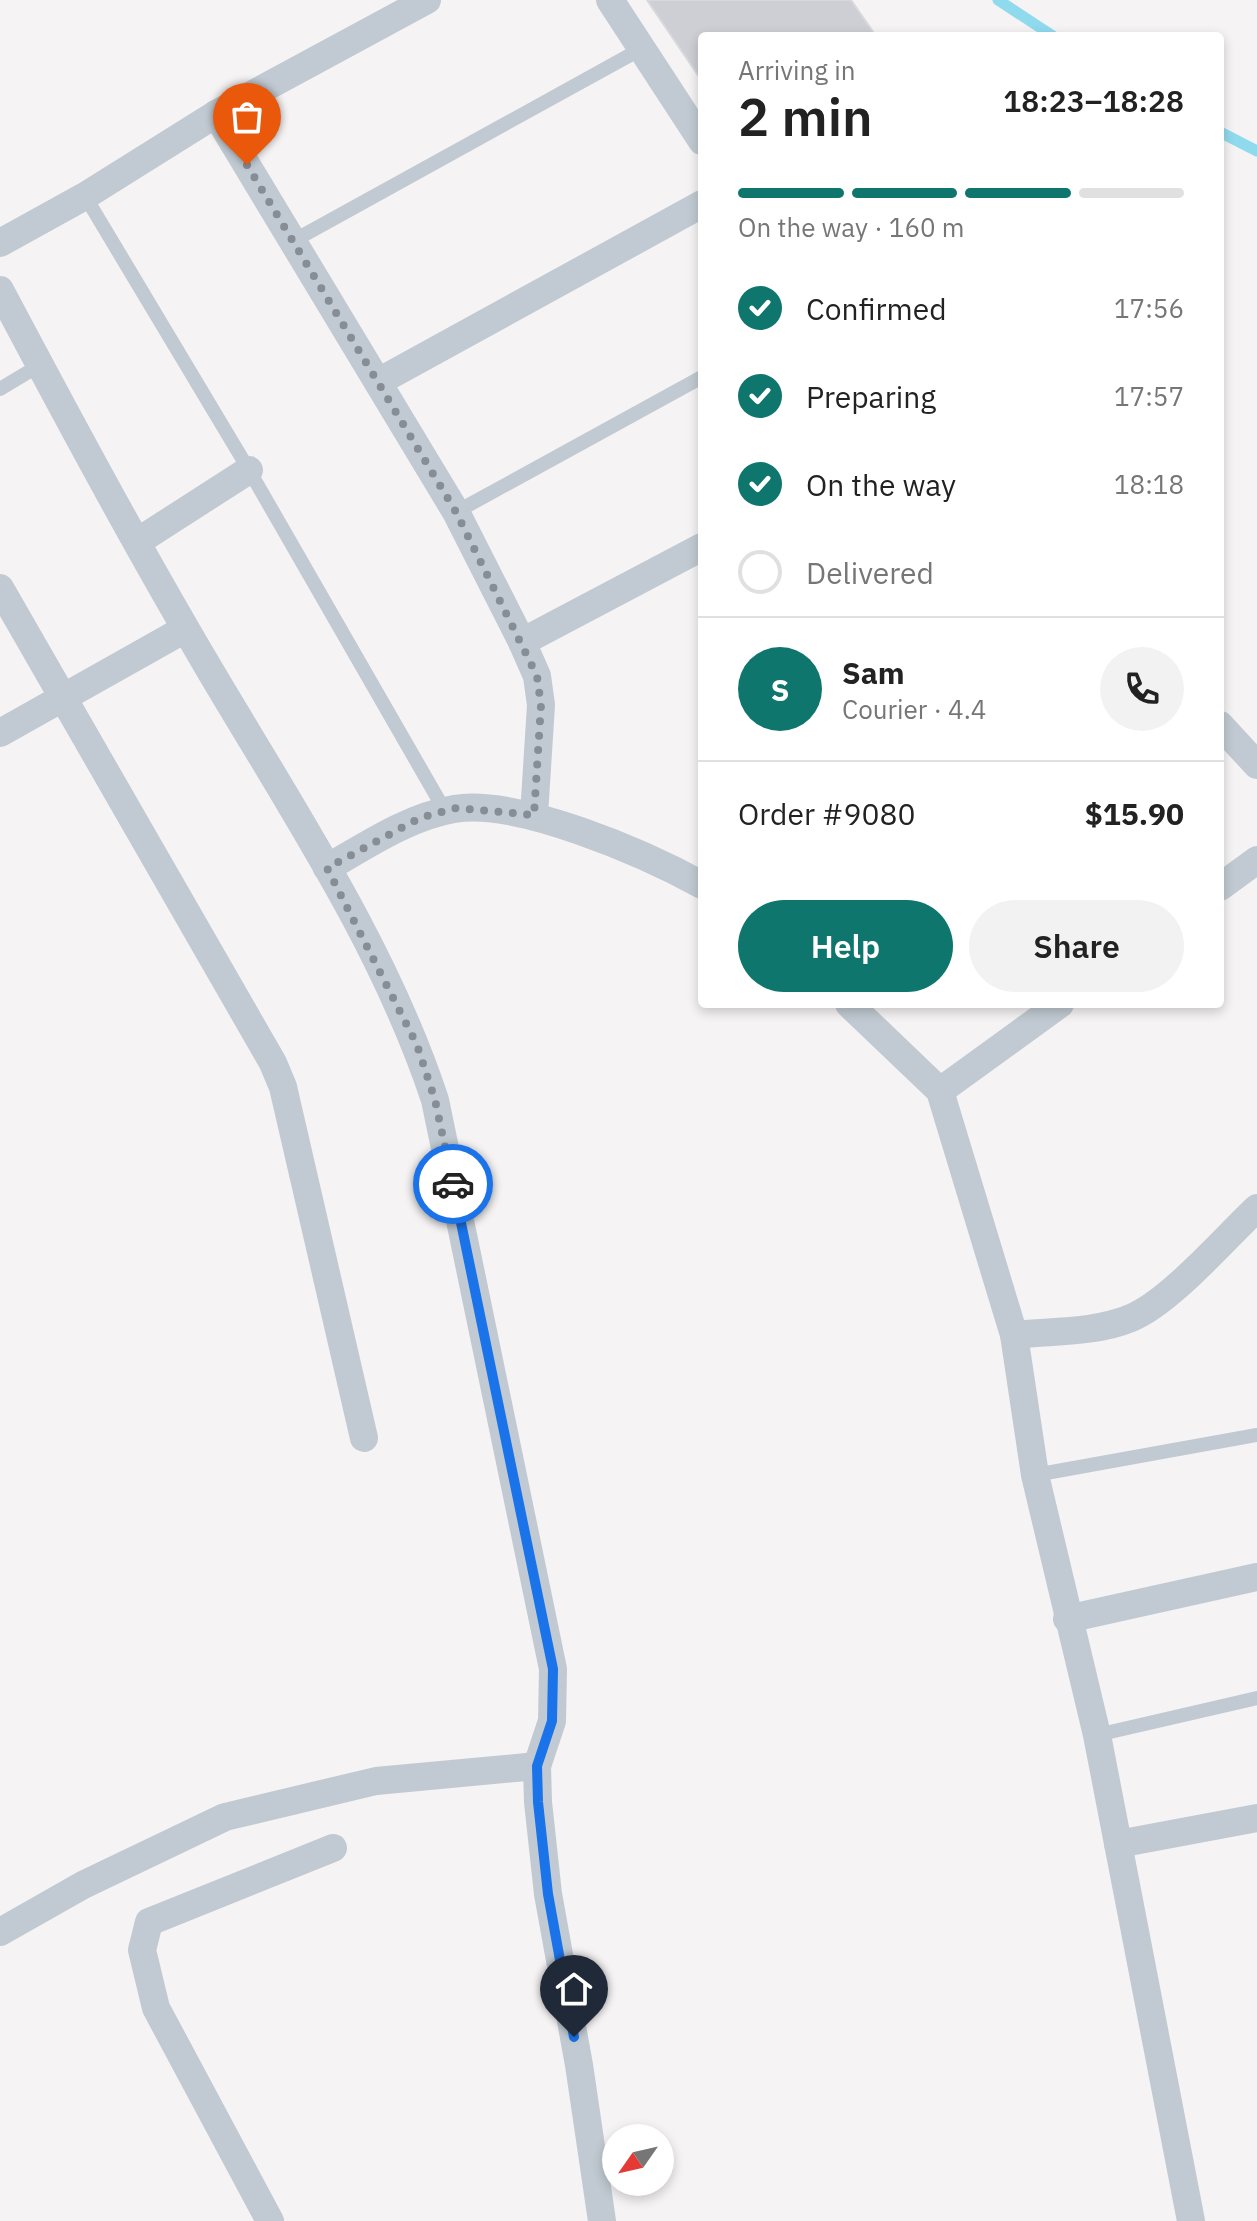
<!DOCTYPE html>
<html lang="en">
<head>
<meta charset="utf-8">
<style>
  :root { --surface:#fff; --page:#f2f2f2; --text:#222; --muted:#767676; --line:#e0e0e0; --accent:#0f766e }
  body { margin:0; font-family:"IBM Plex Sans",sans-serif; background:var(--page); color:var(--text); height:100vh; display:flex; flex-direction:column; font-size:30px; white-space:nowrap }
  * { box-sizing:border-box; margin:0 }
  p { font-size:26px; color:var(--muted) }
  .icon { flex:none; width:44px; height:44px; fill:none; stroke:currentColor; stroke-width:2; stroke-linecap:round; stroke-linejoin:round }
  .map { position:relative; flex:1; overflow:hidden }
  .details { position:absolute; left:698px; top:32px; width:526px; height:976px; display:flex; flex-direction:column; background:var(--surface); border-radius:8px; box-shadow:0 4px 12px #0003 }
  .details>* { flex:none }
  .needle { width:52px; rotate:236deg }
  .controls { position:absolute; left:602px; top:2124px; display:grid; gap:16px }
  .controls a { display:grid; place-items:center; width:72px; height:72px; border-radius:50%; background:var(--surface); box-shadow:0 4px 12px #0003; font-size:40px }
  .pin { position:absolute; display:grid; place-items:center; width:68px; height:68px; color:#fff; margin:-82px -34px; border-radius:50% 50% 50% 0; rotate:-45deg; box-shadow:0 0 8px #0007 }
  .pin .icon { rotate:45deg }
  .courier { position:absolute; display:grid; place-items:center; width:80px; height:80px; margin:-40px; border:6px solid #1a73e8; border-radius:50%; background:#fff; color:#222; box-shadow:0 2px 10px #0007 }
  .headline em { font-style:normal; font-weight:600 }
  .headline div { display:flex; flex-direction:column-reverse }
  .headline { display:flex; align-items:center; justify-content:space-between; height:136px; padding:0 40px }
  h1 { font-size:52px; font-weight:600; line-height:60px }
  .bar { display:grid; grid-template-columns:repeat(4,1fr); gap:12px 8px; align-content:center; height:96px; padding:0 40px }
  .bar i { height:10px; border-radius:6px; background:var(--line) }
  .bar .selected { background:var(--accent) }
  .bar p { grid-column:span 4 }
  .line { display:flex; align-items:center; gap:20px; padding:0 40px; border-top:2px solid var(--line) }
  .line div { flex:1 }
  .round { display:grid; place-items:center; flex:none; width:84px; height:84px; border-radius:42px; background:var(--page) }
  ol { padding:0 40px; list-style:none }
  li { display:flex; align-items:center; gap:24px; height:88px }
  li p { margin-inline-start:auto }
  li .icon { padding:8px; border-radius:50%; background:var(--accent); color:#fff; stroke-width:4 }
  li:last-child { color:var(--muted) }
  li i { width:44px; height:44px; border:4px solid var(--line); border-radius:50% }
  .primary-button { display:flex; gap:16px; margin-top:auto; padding:16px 40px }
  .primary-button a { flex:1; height:92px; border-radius:48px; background:var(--accent); color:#fff; font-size:32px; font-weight:600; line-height:92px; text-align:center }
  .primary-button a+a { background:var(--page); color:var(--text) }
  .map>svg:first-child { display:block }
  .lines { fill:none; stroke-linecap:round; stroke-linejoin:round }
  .stream { stroke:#90daee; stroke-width:11 }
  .building { fill:#cdcfd5; stroke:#d7d9de; stroke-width:2 }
  .lane { stroke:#c1cad2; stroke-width:14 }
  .street { stroke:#c1cad2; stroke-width:28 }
  .done { stroke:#868d94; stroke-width:8; stroke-dasharray:0 14.4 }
  .route { stroke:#1a73e8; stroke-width:10 }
</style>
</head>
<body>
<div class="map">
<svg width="1257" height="2221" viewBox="0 0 1257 2221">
  <rect width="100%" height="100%" fill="#f5f3f3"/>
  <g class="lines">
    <!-- stream -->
    <g class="stream">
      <polyline points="998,0 1053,36"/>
      <polyline points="1220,132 1257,151"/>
    </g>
  </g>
  <!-- building -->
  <polygon class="building" points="647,0 851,0 876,36 702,36 702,81"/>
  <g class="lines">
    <!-- lane -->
    <g class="lane">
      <polyline points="85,196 249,470 445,811"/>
      <polyline points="293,241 641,49"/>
      <polyline points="0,389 40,365"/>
      <polyline points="456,512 702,377"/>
      <polyline points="1035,1475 1257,1435"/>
      <polyline points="1097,1735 1257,1698"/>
    </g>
    <!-- street -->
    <g class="street">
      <polyline points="610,0 702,141"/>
      <polyline points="216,114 456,512 522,642 537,676 541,705 534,815"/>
      <polyline points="0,243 85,196 216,114 427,0"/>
      <path d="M0,290C68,418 137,547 211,672C292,809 385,948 435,1100L553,1669L552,1721L537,1766L538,1802L548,1894L579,2065L602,2221"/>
      <polyline points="378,382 702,204"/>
      <polyline points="137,542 249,470"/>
      <polyline points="0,588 273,1063 283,1087 364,1438"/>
      <polyline points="522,642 702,547"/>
      <polyline points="1220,725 1257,765"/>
      <polyline points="0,733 185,629"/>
      <path d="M327,868C367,845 408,817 454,809C518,798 646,854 702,885"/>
      <polyline points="1220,887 1257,860"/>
      <polyline points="849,1004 940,1091 1014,1335 1035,1475 1097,1735 1191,2221"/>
      <polyline points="940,1091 1060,1004"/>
      <path d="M1014,1335C1051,1331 1095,1333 1131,1318C1170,1302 1225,1238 1257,1208"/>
      <polyline points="1067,1619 1257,1577"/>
      <polyline points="1118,1844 1257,1818"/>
      <polyline points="0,1932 83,1885 225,1817 376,1781 537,1766"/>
      <polyline points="270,2221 156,2008 142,1950 149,1922 333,1848"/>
    </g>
  </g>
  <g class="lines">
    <!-- done -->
    <polyline class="done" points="247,165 456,512 537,676 541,705 534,815 456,808 420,818 327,868 417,1045 435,1100 453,1184"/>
    <!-- route -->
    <polyline class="route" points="453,1184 553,1669 552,1721 537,1766 538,1802 548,1894 574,2037"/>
  </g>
</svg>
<div class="controls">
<a><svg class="needle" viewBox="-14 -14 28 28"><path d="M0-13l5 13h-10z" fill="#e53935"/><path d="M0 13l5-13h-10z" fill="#767676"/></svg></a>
</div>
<div class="pin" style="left:247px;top:165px;background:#ea580c"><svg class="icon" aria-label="bag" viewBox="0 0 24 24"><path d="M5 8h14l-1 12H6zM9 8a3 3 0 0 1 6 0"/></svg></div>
<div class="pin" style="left:574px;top:2037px;background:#1f2937"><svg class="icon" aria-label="home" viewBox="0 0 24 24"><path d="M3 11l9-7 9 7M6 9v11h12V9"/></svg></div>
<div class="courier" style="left:453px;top:1184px"><svg class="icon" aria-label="car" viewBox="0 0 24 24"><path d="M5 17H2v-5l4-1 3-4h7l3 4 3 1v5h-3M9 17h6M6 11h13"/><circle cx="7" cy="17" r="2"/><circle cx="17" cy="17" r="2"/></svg></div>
<section class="details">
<div class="headline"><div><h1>2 min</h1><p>Arriving in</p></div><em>18:23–18:28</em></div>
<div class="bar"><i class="selected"></i><i class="selected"></i><i class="selected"></i><i></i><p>On the way · 160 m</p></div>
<ol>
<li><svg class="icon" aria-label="check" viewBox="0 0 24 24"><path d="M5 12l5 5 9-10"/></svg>Confirmed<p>17:56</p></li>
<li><svg class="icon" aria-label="check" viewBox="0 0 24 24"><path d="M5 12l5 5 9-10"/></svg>Preparing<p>17:57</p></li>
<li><svg class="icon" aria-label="check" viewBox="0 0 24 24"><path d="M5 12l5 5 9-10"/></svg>On the way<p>18:18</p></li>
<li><i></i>Delivered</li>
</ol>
<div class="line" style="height:144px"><b class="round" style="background:var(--accent);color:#fff">S</b><div><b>Sam</b><p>Courier · 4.4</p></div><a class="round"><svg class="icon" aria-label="phone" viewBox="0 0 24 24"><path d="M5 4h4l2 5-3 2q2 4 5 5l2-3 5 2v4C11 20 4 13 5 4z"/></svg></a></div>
<div class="line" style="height:104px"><div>Order #9080</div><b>$15.90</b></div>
<div class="primary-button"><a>Help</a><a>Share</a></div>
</section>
</div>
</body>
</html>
